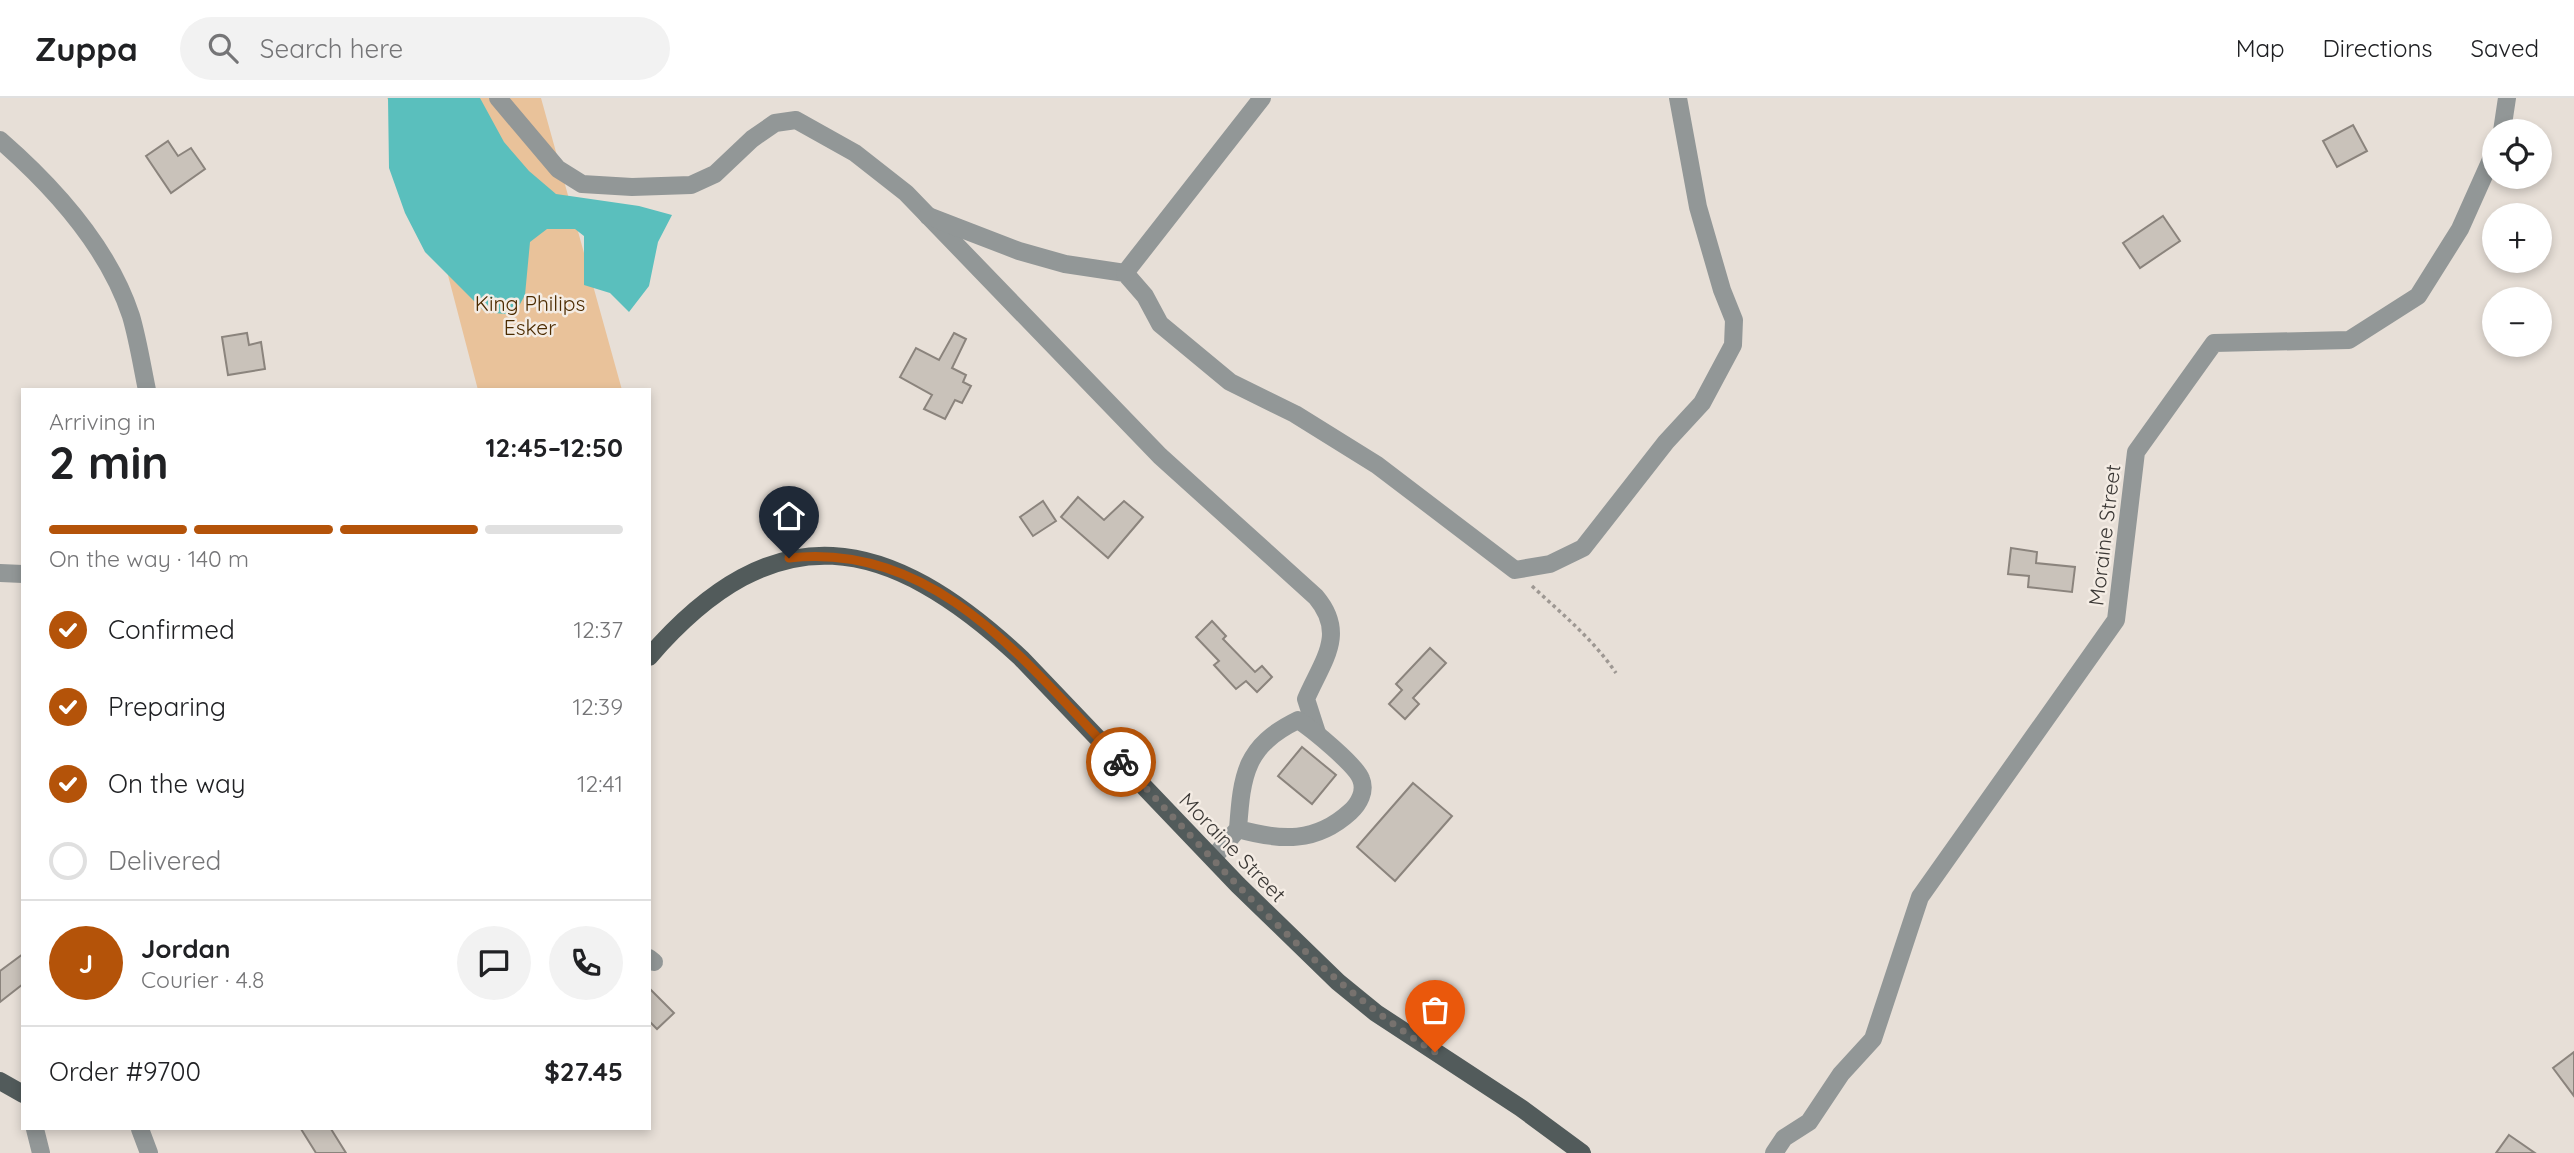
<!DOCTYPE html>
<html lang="en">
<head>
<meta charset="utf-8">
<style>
  :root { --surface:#fff; --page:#f2f2f2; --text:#202124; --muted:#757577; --line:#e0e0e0; --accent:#b45309 }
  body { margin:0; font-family:Quicksand,sans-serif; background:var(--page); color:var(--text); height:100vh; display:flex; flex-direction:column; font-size:26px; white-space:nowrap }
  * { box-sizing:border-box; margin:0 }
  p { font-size:23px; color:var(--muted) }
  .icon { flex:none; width:38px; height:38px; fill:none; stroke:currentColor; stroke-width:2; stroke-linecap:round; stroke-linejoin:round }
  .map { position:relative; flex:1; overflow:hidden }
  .panel { position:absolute; left:21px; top:290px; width:630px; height:742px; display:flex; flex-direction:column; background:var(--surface); border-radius:0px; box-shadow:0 4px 10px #0003 }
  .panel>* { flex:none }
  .buttons { position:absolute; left:2482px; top:21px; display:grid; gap:14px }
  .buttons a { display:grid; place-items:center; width:70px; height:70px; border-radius:50%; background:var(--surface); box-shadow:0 4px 10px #0003; font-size:35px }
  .pin { position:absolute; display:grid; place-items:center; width:60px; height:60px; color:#fff; margin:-72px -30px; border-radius:50% 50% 50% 0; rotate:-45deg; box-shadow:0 0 7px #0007 }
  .pin .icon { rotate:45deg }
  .courier { position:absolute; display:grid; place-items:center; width:70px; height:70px; margin:-35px; border:5px solid #b45309; border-radius:50%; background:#fff; color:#222; box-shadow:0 2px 9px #0007 }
  .headline em { font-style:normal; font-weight:700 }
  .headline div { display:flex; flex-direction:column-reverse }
  .headline { display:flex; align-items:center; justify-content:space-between; height:119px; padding:0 28px }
  h1 { font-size:46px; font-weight:700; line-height:52px }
  .bar { display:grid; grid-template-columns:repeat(4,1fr); gap:10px 7px; align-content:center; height:84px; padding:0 28px }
  .bar i { height:9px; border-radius:5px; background:var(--line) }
  .bar .selected { background:var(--accent) }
  .bar p { grid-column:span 4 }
  .line { display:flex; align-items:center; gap:18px; padding:0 28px; border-top:2px solid var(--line) }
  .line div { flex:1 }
  .round { display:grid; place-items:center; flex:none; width:74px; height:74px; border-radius:37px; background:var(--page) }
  ol { padding:0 28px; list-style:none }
  li { display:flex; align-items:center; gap:21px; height:77px }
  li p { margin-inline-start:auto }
  li .icon { padding:7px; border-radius:50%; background:var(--accent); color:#fff; stroke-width:4 }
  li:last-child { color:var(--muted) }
  li i { width:38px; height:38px; border:4px solid var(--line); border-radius:50% }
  header { display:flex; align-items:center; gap:42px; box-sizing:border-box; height:98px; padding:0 35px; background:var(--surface); border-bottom:2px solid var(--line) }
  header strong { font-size:33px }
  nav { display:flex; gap:38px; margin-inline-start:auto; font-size:24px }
  .search { width:490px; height:63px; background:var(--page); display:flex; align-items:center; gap:18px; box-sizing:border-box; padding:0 24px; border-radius:38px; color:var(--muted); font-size:26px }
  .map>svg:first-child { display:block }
  .green { fill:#e9c29a }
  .water { fill:#5abfbd }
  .building { fill:#c9c2ba; stroke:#8b847d; stroke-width:2 }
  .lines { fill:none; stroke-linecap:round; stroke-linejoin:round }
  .path { stroke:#9e9893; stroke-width:3.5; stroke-dasharray:3.5 3.5; stroke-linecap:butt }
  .minor { stroke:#929797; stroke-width:18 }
  .major { stroke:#525b5b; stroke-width:18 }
  .done { stroke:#77726e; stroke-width:7; stroke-dasharray:0 12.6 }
  .route { stroke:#b45309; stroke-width:9 }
  .labels { text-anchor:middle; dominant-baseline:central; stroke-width:5; stroke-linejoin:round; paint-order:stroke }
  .park-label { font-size:21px; fill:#4c2b00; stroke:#f4ece4 }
  .street-label { font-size:21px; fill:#3b3835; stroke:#f4ece4 }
</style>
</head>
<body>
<header>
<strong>Zuppa</strong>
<div class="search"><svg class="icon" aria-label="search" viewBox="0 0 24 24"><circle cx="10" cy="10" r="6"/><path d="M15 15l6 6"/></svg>Search here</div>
<nav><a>Map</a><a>Directions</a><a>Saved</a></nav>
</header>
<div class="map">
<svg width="2574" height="1055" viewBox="0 0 2574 1055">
  <rect width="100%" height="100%" fill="#e7dfd7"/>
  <!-- green -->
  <polygon class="green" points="387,0 541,0 622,292 478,292 415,51"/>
  <!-- water -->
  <polygon class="water" points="388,0 480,0 504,44 529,73 556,96 639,108 672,117 658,144 649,188 629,214 610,195 584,187 584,138 575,131 547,131 530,144 525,197 514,217 485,214 425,154 405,115 389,70"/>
  <!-- building -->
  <g class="building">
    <polygon points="2353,27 2367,53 2337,69 2323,43"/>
    <polygon points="168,43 178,58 191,50 205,71 171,95 146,58"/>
    <polygon points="2163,118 2180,143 2140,170 2123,145"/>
    <polygon points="247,235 249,247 261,244 265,271 228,277 222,239"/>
    <polygon points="954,235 966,241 952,270 966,277 963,284 971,288 962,305 955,302 945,321 924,311 932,297 900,279 916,250 939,262"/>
    <polygon points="1078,399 1104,422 1124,403 1143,419 1108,460 1061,419"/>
    <polygon points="1043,403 1056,423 1033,438 1020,419"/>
    <polygon points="2011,450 2037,454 2036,465 2075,469 2072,494 2028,489 2029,478 2008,476"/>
    <polygon points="1212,523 1226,538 1223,541 1255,574 1262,568 1272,579 1257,594 1246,583 1236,591 1214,567 1219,563 1196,539"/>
    <polygon points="1430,550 1446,565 1413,600 1419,606 1405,621 1389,606 1402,592 1396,586"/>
    <polygon points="1302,649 1336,677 1312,706 1278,678"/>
    <polygon points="1413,685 1452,718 1395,783 1357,749"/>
    <polygon points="23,856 23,886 0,904 0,873"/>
    <polygon points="649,890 674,915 657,931 649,923"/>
    <polygon points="2574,954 2574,998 2553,970"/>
    <polygon points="301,1031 331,1031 346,1055 316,1055"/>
    <polygon points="2509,1037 2535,1055 2496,1055"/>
  </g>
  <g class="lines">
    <!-- path -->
    <path class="path" d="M1532,488C1562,516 1592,540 1616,575"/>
    <!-- minor -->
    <g class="minor">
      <path d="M498,0L558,71L582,86L632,89L691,87L715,76L752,41L775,25L796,22L855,55L906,95L1160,358L1316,499C1347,536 1323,562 1306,601L1317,635"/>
      <polyline points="2502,33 2507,0"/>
      <path d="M0,42C54,89 108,148 131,218C138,242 142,268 147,292"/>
      <polyline points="928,118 1019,153 1065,166 1125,175 1145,198 1160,226 1230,284 1295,316 1377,367 1515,472 1550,466 1583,450 1666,344 1702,305 1733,247 1734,222 1722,192 1698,109 1678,0"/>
      <polyline points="1125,175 1262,0"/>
      <polyline points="0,475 23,476"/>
      <path d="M1213,760L1238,731C1281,743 1316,745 1350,714C1359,706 1366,693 1361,681C1356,667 1312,631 1298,622C1245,648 1242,676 1238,731"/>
      <polyline points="649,860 654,864"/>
      <polyline points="35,1031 41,1055"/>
      <polyline points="140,1031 149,1055"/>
      <polyline points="1774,1055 1784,1040 1809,1024 1841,976 1873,941 1920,799 2116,522 2136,354 2214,245 2349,242 2418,198 2460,131 2494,55"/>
    </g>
    <!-- major -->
    <g class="major">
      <path d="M649,559C776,412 888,436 1021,560L1238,787L1338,884L1376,915L1521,1010L1582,1055"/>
      <polyline points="0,983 23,996"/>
    </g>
  </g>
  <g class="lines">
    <!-- done -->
    <path class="done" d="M1121,664C1220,767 1313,878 1435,954"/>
    <!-- route -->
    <path class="route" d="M789,460C938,443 1029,569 1121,664"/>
  </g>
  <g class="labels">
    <!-- park labels -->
    <g class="park-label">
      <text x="530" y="205">King Philips<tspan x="530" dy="24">Esker</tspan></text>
    </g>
    <!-- street labels -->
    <g class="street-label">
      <text transform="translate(2104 437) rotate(-83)">Moraine Street</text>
      <text transform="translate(1233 749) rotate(46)">Moraine Street</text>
    </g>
  </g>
</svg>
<div class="buttons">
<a><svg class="icon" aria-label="locate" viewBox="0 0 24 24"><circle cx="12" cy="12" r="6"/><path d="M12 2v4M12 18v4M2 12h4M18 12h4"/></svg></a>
<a>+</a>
<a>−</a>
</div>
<div class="pin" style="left:1435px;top:954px;background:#ea580c"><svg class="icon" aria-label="bag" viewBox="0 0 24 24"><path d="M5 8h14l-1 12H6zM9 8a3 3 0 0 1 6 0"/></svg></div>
<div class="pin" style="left:789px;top:460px;background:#1f2937"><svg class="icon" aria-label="home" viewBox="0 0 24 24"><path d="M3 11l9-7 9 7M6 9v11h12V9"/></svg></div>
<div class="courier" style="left:1121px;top:664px"><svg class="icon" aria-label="bike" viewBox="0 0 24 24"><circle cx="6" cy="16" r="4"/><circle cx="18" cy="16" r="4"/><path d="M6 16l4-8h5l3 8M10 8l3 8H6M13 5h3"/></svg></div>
<section class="panel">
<div class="headline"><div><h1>2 min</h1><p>Arriving in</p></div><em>12:45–12:50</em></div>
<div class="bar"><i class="selected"></i><i class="selected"></i><i class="selected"></i><i></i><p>On the way · 140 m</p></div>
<ol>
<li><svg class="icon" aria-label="check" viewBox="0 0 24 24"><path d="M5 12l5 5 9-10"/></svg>Confirmed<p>12:37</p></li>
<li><svg class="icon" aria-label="check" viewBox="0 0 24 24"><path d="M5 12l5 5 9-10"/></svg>Preparing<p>12:39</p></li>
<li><svg class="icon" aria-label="check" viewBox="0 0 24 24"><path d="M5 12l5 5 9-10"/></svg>On the way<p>12:41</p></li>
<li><i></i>Delivered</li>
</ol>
<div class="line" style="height:126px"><b class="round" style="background:var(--accent);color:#fff">J</b><div><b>Jordan</b><p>Courier · 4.8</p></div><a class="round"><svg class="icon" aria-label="chat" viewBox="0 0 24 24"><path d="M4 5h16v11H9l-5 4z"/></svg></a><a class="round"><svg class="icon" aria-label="phone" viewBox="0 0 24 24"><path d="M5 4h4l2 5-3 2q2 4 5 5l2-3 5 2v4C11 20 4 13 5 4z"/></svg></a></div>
<div class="line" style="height:91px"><div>Order #9700</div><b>$27.45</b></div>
</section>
</div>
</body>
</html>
